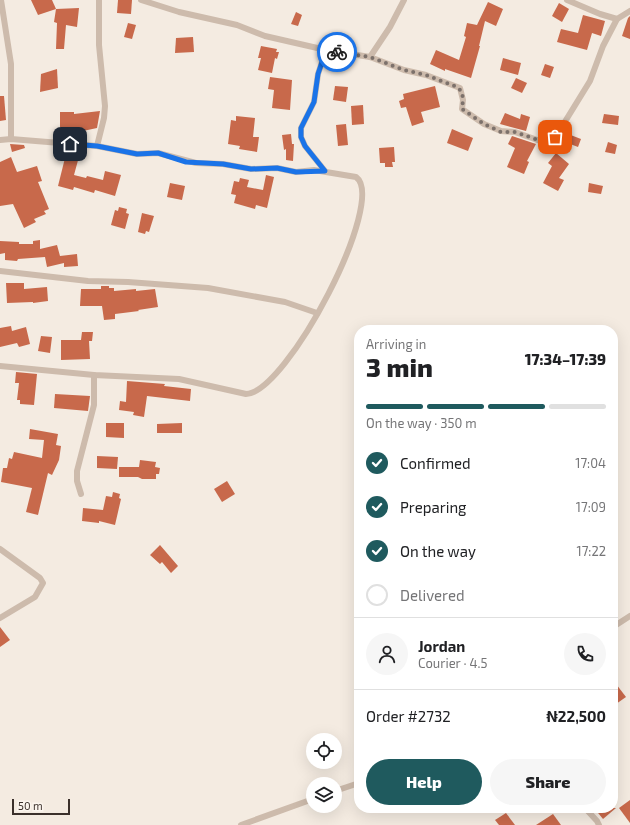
<!DOCTYPE html>
<html lang="en">
<head>
<meta charset="utf-8">
<style>
  :root { --surface:#fff; --page:#f6f6f6; --text:#202124; --muted:#757577; --line:#e0e0e0; --accent:#1f5a5e }
  body { margin:0; font-family:"Exo 2",sans-serif; background:var(--page); color:var(--text); height:100vh; display:flex; flex-direction:column; font-size:15px; white-space:nowrap }
  * { box-sizing:border-box; margin:0 }
  p { font-size:13px; color:var(--muted) }
  .icon { flex:none; width:22px; height:22px; fill:none; stroke:currentColor; stroke-width:2; stroke-linecap:round; stroke-linejoin:round }
  .map { position:relative; flex:1; overflow:hidden }
  .sheet { position:absolute; left:354px; top:325px; width:264px; height:488px; display:flex; flex-direction:column; background:var(--surface); border-radius:16px; box-shadow:0 4px 16px #0002 }
  .sheet>* { flex:none }
  .fabs { position:absolute; left:306px; top:733px; display:grid; gap:8px }
  .fabs a { display:grid; place-items:center; width:36px; height:36px; border-radius:50%; background:var(--surface); box-shadow:0 4px 16px #0002; font-size:20px }
  .scale { position:absolute; left:12px; bottom:10px; width:58px; box-sizing:border-box; padding-left:4px; border:2px solid #3b302b; border-top:0; font-size:11px; line-height:14px; white-space:nowrap; color:#3b302b; -webkit-text-stroke:3px #fbf5ee; paint-order:stroke }
  .pin { position:absolute; display:grid; place-items:center; width:34px; height:34px; color:#fff; margin:-17px; border-radius:8px; box-shadow:0 2px 6px #0006 }
  .courier { position:absolute; display:grid; place-items:center; width:40px; height:40px; margin:-20px; border:3px solid #1a73e8; border-radius:50%; background:#fff; color:#222; box-shadow:0 1px 5px #0007 }
  .overview em { font-style:normal; font-weight:800 }
  .overview div { display:flex; flex-direction:column-reverse }
  .overview { display:flex; align-items:center; justify-content:space-between; height:68px; padding:0 12px }
  h1 { font-size:26px; font-weight:800; line-height:30px }
  .bar { display:grid; grid-template-columns:repeat(4,1fr); gap:6px 4px; align-content:center; height:48px; padding:0 12px }
  .bar i { height:5px; border-radius:3px; background:var(--line) }
  .bar .selected { background:var(--accent) }
  .bar p { grid-column:span 4 }
  .line { display:flex; align-items:center; gap:10px; padding:0 12px; border-top:1px solid var(--line) }
  .line div { flex:1 }
  .round { display:grid; place-items:center; flex:none; width:42px; height:42px; border-radius:21px; background:var(--page) }
  ol { padding:0 12px; list-style:none }
  li { display:flex; align-items:center; gap:12px; height:44px }
  li p { margin-inline-start:auto }
  li .icon { padding:4px; border-radius:50%; background:var(--accent); color:#fff; stroke-width:4 }
  li:last-child { color:var(--muted) }
  li i { width:22px; height:22px; border:2px solid var(--line); border-radius:50% }
  .cta { display:flex; gap:8px; margin-top:auto; padding:8px 12px }
  .cta a { flex:1; height:46px; border-radius:24px; background:var(--accent); color:#fff; font-size:16px; font-weight:800; line-height:46px; text-align:center }
  .cta a+a { background:var(--page); color:var(--text) }
  .map>svg:first-child { display:block }
  .building { fill:#c8694b }
  .lines { fill:none; stroke-linecap:round; stroke-linejoin:round }
  .street { stroke:#cdbbac; stroke-width:6 }
  .done { stroke:#7c716b; stroke-width:4; stroke-dasharray:0 7.2 }
  .route { stroke:#1a73e8; stroke-width:5 }
</style>
</head>
<body>
<div class="map">
<svg width="630" height="825" viewBox="0 0 630 825">
  <rect width="100%" height="100%" fill="#f4ebe1"/>
  <!-- building -->
  <g class="building">
    <polygon points="31,0 52,0 56,9 38,15"/>
    <polygon points="118,0 132,0 131,14 117,13"/>
    <polygon points="488,2 503,9 496,26 485,21 479,46 480,46 471,78 445,69 445,71 430,64 436,50 459,60 466,37 464,36 467,23 477,25"/>
    <polygon points="559,3 569,9 562,22 552,16"/>
    <polygon points="79,8 77,27 66,25 64,49 56,49 57,23 54,22 56,9"/>
    <polygon points="296,12 302,15 298,26 291,24"/>
    <polygon points="583,15 605,21 601,36 592,33 587,50 557,42 561,29 578,33"/>
    <polygon points="630,16 630,39 622,36 628,18"/>
    <polygon points="128,23 136,25 132,39 124,37"/>
    <polygon points="193,37 194,52 175,53 176,38"/>
    <polygon points="261,46 277,49 276,52 279,52 277,59 275,58 272,73 258,70 261,58 258,58"/>
    <polygon points="503,58 521,63 518,75 500,70"/>
    <polygon points="545,64 554,67 550,78 541,75"/>
    <polygon points="57,69 58,88 40,92 41,74"/>
    <polygon points="270,77 292,80 290,110 272,108 274,90 268,89"/>
    <polygon points="516,78 527,83 522,93 511,88"/>
    <polygon points="335,86 348,87 346,102 333,100"/>
    <polygon points="435,86 440,107 421,112 424,122 412,126 406,107 401,108 399,101 404,99 403,94"/>
    <polygon points="0,96 4,96 6,120 0,121"/>
    <polygon points="363,105 364,124 352,125 351,106"/>
    <polygon points="100,111 97,128 83,131 60,127 60,112 74,112 74,114"/>
    <polygon points="505,113 520,119 521,114 530,117 526,131 500,124"/>
    <polygon points="604,114 619,116 618,125 602,123"/>
    <polygon points="236,116 255,118 253,137 259,137 257,152 239,149 240,146 228,144 231,120 236,121"/>
    <polygon points="346,124 348,145 338,146 336,125"/>
    <polygon points="452,129 473,138 468,151 447,143"/>
    <polygon points="291,134 292,144 294,144 293,161 286,160 286,149 284,150 282,135"/>
    <polygon points="568,134 581,139 578,147 565,142"/>
    <polygon points="512,136 536,144 527,161 529,162 524,174 507,167 515,148 508,144"/>
    <polygon points="608,142 617,145 615,154 605,152"/>
    <polygon points="10,144 24,145 25,148 12,152"/>
    <polygon points="394,147 395,162 392,162 393,167 385,167 385,163 380,163 379,148"/>
    <polygon points="67,150 80,153 74,175 86,178 87,176 103,180 105,171 121,175 115,196 95,190 94,193 74,187 73,190 58,186"/>
    <polygon points="556,153 569,164 559,178 564,180 558,191 543,183 552,166 548,163"/>
    <polygon points="11,157 17,172 37,166 42,181 38,182 49,209 44,211 46,214 34,219 36,222 24,228 13,204 0,206 0,162"/>
    <polygon points="266,175 274,177 267,208 256,205 255,209 234,203 236,195 231,194 234,181 239,182 240,178 249,180 247,187 263,190"/>
    <polygon points="170,183 185,186 182,200 167,197"/>
    <polygon points="589,183 603,186 601,194 588,192"/>
    <polygon points="119,207 127,209 126,213 129,214 125,229 111,225 115,210 118,211"/>
    <polygon points="142,213 154,216 149,232 146,231 145,234 138,232"/>
    <polygon points="40,240 40,249 57,245 60,256 77,254 78,266 64,267 64,263 47,267 45,257 18,259 17,261 5,260 5,253 0,254 0,241 19,242 19,244 33,244 33,241"/>
    <polygon points="6,283 24,283 24,289 47,287 48,301 33,303 33,302 7,303"/>
    <polygon points="101,286 109,286 109,288 114,288 114,291 136,289 136,291 155,289 158,307 138,310 139,311 115,314 115,319 104,320 102,306 80,306 81,289 101,289"/>
    <polygon points="11,326 12,331 26,327 30,344 19,347 17,343 0,347 0,328"/>
    <polygon points="82,332 93,332 92,341 89,341 90,359 61,360 61,340 81,340"/>
    <polygon points="41,336 52,337 50,353 38,351"/>
    <polygon points="16,372 37,374 34,405 20,404 20,400 17,400 19,383 15,383"/>
    <polygon points="127,381 165,384 164,386 191,389 190,401 147,396 144,417 133,415 134,412 119,410 120,401 126,402"/>
    <polygon points="55,394 90,396 88,411 54,408"/>
    <polygon points="106,423 124,423 124,438 106,437"/>
    <polygon points="182,423 182,433 157,433 157,424"/>
    <polygon points="30,429 58,434 56,445 61,446 59,460 52,475 48,473 38,515 26,512 32,488 1,482 3,468 7,468 9,458 12,459 14,452 42,458 44,440 29,439"/>
    <polygon points="97,456 118,457 117,469 97,468"/>
    <polygon points="140,460 156,462 155,467 160,468 159,474 156,474 156,479 142,479 138,477 119,477 119,467 139,467"/>
    <polygon points="227,481 235,494 222,502 214,489"/>
    <polygon points="113,492 120,494 119,498 121,499 115,525 99,521 99,523 82,521 83,508 103,510 106,496 112,497"/>
    <polygon points="160,545 178,566 171,573 162,562 160,564 150,555"/>
    <polygon points="0,627 10,640 0,647"/>
    <polygon points="613,680 626,697 616,704 613,700"/>
    <polygon points="630,800 630,823 619,808"/>
    <polygon points="594,808 616,808 603,819"/>
    <polygon points="506,813 515,825 499,825 495,820"/>
    <polygon points="553,814 561,825 536,825"/>
  </g>
  <g class="lines">
    <!-- street -->
    <g class="street">
      <polyline points="1,0 11,64 11,139"/>
      <polyline points="141,0 179,12 237,25 265,36 326,50 370,57 404,70 426,75 460,88 463,100 462,109 484,124 501,131 515,132 543,142 555,137 558,133 590,81 603,46 617,19"/>
      <polyline points="567,0 600,14 617,19 630,11"/>
      <polyline points="370,57 390,27 404,0"/>
      <path d="M0,140L11,139L97,146L137,154L158,153L196,163L223,164L251,169L277,168L296,172L314,170L356,177C388,200 287,393 246,394L179,379L94,375L0,366"/>
      <polyline points="97,146 104,118 105,106 99,45 99,0"/>
      <polyline points="325,171 305,146 301,137 301,128 314,102 318,74 326,50"/>
      <polyline points="0,271 88,281 128,282 208,288 285,302 317,313"/>
      <polyline points="81,494 77,481 77,471 94,405 94,375"/>
      <polyline points="0,549 40,578 43,583 35,597 0,618"/>
      <polyline points="613,627 630,616"/>
      <polyline points="335,791 359,783"/>
      <polyline points="585,808 597,821 599,825"/>
      <polyline points="241,825 313,799"/>
    </g>
  </g>
  <g class="lines">
    <!-- done -->
    <polyline class="done" points="337,52 370,57 404,70 426,75 457,87 462,92 463,100 462,109 484,124 501,132 515,132 544,142 555,137"/>
    <!-- route -->
    <polyline class="route" points="70,144 97,146 137,154 158,153 186,162 223,164 251,169 277,168 296,172 325,171 305,146 301,137 301,128 314,102 318,74 326,50 337,52"/>
  </g>
</svg>
<div class="fabs">
<a><svg class="icon" aria-label="locate" viewBox="0 0 24 24"><circle cx="12" cy="12" r="6"/><path d="M12 2v4M12 18v4M2 12h4M18 12h4"/></svg></a>
<a><svg class="icon" aria-label="layers" viewBox="0 0 24 24"><path d="M12 4l9 5-9 5-9-5zM3 14l9 5 9-5"/></svg></a>
</div>
<div class="scale">50 m</div>
<div class="pin" style="left:555px;top:137px;background:#ea580c"><svg class="icon" aria-label="bag" viewBox="0 0 24 24"><path d="M5 8h14l-1 12H6zM9 8a3 3 0 0 1 6 0"/></svg></div>
<div class="pin" style="left:70px;top:144px;background:#1f2937"><svg class="icon" aria-label="home" viewBox="0 0 24 24"><path d="M3 11l9-7 9 7M6 9v11h12V9"/></svg></div>
<div class="courier" style="left:337px;top:52px"><svg class="icon" aria-label="bike" viewBox="0 0 24 24"><circle cx="6" cy="16" r="4"/><circle cx="18" cy="16" r="4"/><path d="M6 16l4-8h5l3 8M10 8l3 8H6M13 5h3"/></svg></div>
<section class="sheet">
<div class="overview"><div><h1>3 min</h1><p>Arriving in</p></div><em>17:34–17:39</em></div>
<div class="bar"><i class="selected"></i><i class="selected"></i><i class="selected"></i><i></i><p>On the way · 350 m</p></div>
<ol>
<li><svg class="icon" aria-label="check" viewBox="0 0 24 24"><path d="M5 12l5 5 9-10"/></svg>Confirmed<p>17:04</p></li>
<li><svg class="icon" aria-label="check" viewBox="0 0 24 24"><path d="M5 12l5 5 9-10"/></svg>Preparing<p>17:09</p></li>
<li><svg class="icon" aria-label="check" viewBox="0 0 24 24"><path d="M5 12l5 5 9-10"/></svg>On the way<p>17:22</p></li>
<li><i></i>Delivered</li>
</ol>
<div class="line" style="height:72px"><a class="round"><svg class="icon" aria-label="person" viewBox="0 0 24 24"><circle cx="12" cy="8" r="4"/><path d="M4 21q1-7 8-7t8 7"/></svg></a><div><b>Jordan</b><p>Courier · 4.5</p></div><a class="round"><svg class="icon" aria-label="phone" viewBox="0 0 24 24"><path d="M5 4h4l2 5-3 2q2 4 5 5l2-3 5 2v4C11 20 4 13 5 4z"/></svg></a></div>
<div class="line" style="height:52px"><div>Order #2732</div><b>₦22,500</b></div>
<div class="cta"><a>Help</a><a>Share</a></div>
</section>
</div>
</body>
</html>
